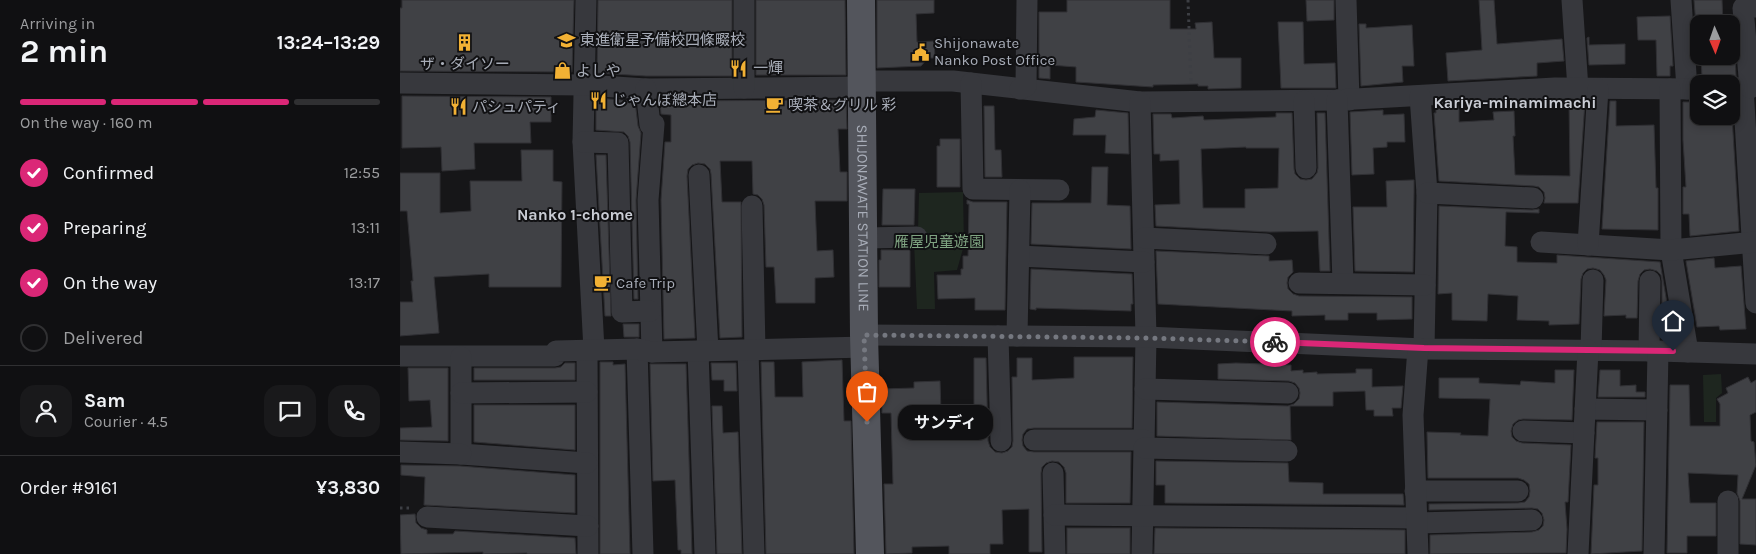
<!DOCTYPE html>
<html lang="en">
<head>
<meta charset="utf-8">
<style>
  :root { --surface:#101012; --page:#19191b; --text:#f1f3f6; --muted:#9c9d9f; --line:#303032; --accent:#db2777 }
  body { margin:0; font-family:Karla,"Noto Sans JP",sans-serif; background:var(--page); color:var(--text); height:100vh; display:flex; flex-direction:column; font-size:19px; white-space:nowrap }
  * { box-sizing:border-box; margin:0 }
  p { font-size:16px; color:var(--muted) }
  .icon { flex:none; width:28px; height:28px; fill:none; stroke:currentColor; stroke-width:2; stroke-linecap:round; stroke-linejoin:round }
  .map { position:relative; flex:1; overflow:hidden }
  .details { display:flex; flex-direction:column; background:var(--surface); width:400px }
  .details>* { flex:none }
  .needle { width:32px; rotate:178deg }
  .buttons { position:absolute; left:1290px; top:15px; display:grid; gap:10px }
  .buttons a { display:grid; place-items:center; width:50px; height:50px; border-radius:10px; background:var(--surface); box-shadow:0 2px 8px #0003,0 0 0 1px var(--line); font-size:25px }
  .pin { position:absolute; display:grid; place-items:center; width:42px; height:42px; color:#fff; margin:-51px -21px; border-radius:50% 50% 50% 0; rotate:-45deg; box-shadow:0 0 5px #0007 }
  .pin .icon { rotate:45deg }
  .courier { position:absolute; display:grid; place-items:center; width:50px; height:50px; margin:-25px; border:4px solid #db2777; border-radius:50%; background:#fff; color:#222; box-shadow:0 1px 6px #0007 }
  .bubble { position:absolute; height:35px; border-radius:15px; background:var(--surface); box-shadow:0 2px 8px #0003,0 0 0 1px var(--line); font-size:16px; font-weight:700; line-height:35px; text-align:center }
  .head em { font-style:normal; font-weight:700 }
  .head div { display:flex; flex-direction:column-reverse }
  .head { display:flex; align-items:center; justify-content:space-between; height:85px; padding:0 20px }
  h1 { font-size:32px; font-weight:700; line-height:38px }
  .bar { display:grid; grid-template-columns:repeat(4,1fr); gap:8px 5px; align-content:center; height:60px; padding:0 20px }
  .bar i { height:6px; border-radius:4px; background:var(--line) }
  .bar .current { background:var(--accent) }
  .bar p { grid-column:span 4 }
  .line { display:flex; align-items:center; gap:12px; padding:0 20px; border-top:1px solid var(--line) }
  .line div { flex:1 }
  .round { display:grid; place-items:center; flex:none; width:52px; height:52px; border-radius:15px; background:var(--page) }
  ol { padding:0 20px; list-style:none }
  li { display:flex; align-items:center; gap:15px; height:55px }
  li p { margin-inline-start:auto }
  li .icon { padding:5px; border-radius:50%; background:var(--accent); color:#fff; stroke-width:4 }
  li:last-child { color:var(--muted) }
  li i { width:28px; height:28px; border:2px solid var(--line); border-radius:50% }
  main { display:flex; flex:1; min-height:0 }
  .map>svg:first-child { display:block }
  .green { fill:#1e261f }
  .building { fill:#404145; stroke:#303034; fill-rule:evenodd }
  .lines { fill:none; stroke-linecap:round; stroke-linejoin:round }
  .path { stroke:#3d3f44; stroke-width:3; stroke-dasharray:2.5 4; stroke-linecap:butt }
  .minor { stroke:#37383d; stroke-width:21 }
  .major { stroke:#53555c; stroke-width:28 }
  .done { stroke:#757880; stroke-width:5; stroke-dasharray:0 9 }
  .route { stroke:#db2777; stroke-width:6 }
  .labels { text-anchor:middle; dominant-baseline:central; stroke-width:4; stroke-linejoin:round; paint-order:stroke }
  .poi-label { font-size:15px; fill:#a8adb8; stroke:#111113; text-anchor:start }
  .street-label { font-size:15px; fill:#a8adb8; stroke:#111113 }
  .park-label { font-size:15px; fill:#7fa381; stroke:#111113 }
  .neighbourhood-label { font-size:16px; font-weight:bold; fill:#c9ccd4; stroke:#111113 }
</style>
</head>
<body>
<main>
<section class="details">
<div class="head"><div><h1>2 min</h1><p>Arriving in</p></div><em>13:24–13:29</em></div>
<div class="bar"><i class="current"></i><i class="current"></i><i class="current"></i><i></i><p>On the way · 160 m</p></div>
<ol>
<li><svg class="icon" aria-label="check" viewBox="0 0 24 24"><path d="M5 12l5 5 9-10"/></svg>Confirmed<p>12:55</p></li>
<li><svg class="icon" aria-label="check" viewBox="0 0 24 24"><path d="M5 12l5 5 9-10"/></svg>Preparing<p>13:11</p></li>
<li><svg class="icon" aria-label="check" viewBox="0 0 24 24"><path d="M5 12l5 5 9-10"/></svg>On the way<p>13:17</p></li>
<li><i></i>Delivered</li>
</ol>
<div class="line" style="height:90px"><a class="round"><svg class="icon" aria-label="person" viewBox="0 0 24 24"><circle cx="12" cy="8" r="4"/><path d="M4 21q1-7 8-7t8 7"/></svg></a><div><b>Sam</b><p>Courier · 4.5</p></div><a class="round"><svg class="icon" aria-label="chat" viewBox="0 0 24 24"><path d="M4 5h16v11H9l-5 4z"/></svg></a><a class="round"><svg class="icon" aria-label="phone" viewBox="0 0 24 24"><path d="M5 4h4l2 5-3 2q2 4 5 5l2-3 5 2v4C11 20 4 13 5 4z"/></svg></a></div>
<div class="line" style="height:65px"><div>Order #9161</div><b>¥3,830</b></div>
</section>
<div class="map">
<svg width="1356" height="554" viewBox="0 0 1356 554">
  <rect width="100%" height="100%" fill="#161618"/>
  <!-- green -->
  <g class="green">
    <polygon points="563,192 564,245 557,270 534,272 535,309 517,309 514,242 518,231 519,193"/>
    <polygon points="1321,374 1322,393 1316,398 1316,422 1304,422 1303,375"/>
  </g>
  <!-- building -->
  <g class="building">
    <polygon points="2,0 174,0 172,72 0,71 0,8 2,8"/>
    <polygon points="198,0 332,0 332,76 246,76 197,73"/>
    <polygon points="356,0 445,0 446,75 356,75"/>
    <polygon points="477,0 534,0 534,13 516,14 517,42 534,41 535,58 528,58 521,66 477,68"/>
    <polygon points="667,0 770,0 770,29 796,29 795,23 812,22 814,58 841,58 841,88 808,89 808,86 798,86 798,84 753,85 753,87 676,82 676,67 650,65 650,79 639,78 639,12 667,12"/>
    <polygon points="906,0 934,0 934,20 907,21"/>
    <polygon points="1079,0 1094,0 1097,44 1162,39 1164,61 1137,63 1137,76 1048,81 1046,53 1082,50"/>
    <polygon points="1294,0 1322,0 1323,24 1299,24 1299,64"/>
    <polygon points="1270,16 1273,66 1270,66 1270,76 1257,76 1256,40 1238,40 1237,17"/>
    <polygon points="878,22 903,22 904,64 935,63 936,88 881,88"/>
    <polygon points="959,24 966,24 966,28 1012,25 1014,66 1002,66 1003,82 961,86"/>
    <polygon points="1189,37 1189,45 1225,44 1225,64 1189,65 1187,38"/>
    <polygon points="1301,56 1335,56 1336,76 1302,77"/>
    <polygon points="2,96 151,97 151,122 130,122 131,143 74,143 75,169 42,171 41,147 2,148"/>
    <polygon points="196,98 235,101 238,126 241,133 236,200 238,299 234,299 230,142 228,136 224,132 196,130"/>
    <polygon points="446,100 447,129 438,129 440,172 447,172 447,201 415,201 417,251 433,250 434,277 415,278 415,303 376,303 374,267 366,267 364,205 362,199 358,195 353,194 352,161 320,161 322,202 341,202 342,337 320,338 311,174 310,169 305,164 298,163 292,165 288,169 287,176 295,338 264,339 261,200 265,142 271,142 271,115 261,114 260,101"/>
    <polygon points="1331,100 1339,231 1290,236 1289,214 1283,214 1283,187 1286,187 1283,140 1283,102 1299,102 1299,120 1330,119 1329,116 1331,116"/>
    <polygon points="1169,101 1185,101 1178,203 1144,203 1145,198 1144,192 1139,187 1134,186 1039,181 1034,113 1036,113 1036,107 1059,106 1059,122 1094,120 1093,112 1114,111 1115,136 1113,136 1115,175 1170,176"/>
    <polygon points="1210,101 1216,101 1216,126 1254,125 1256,188 1258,188 1258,230 1202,229"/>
    <polygon points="584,106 594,106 595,150 601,150 602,177 585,177"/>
    <polygon points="696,110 728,113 729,154 705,153 706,135 673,135 674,119 695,117"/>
    <polygon points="983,110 983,115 1004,114 1005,142 987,142 987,147 973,148 974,174 952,175 950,112"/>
    <path d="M876,113H892L894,169L895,174L900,179L906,180L912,179L917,173L918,168L917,113H925L930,271H920L918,231L870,232L756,226L755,205L780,204L779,160L760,161V154H754L753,114H771L772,118L803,116L804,120L876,117ZM846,147V148H879L878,188L845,189V208H803L801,149Z"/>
    <polygon points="540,139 560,139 560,187 537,187 537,146 540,146"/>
    <polygon points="121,150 153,150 153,181 162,182 161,287 89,287 89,274 34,277 39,333 0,336 0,302 13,302 11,281 13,281 7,211 0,211 0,173 40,173 40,213 71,211 70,181 122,181"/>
    <polygon points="196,155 206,155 211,316 205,316"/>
    <polygon points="692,167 708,167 707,205 730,206 731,249 631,244 632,203 691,203"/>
    <polygon points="1012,180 1014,180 1014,193 1013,272 955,271 953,207 987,207 986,181"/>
    <polygon points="483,189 515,189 514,225 482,225"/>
    <polygon points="567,200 573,202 607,202 605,310 575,310 575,298 538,299 537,275 561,275 561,269 563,269 563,256 568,256 569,204 567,204"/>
    <polygon points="1039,206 1132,210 1139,209 1139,213 1106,212 1105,246 1117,247 1117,262 1157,263 1157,255 1260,262 1270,321 1262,321 1262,281 1261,275 1257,271 1250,269 1244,270 1240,274 1238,281 1237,318 1226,318 1226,315 1204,316 1206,280 1204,275 1200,270 1193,268 1187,269 1183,273 1181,279 1179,324 1149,325 1149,321 1117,320 1118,296 1088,294 1087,321 1052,320 1052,293 1038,294"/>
    <polygon points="481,250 510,250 510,287 479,287 479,260 481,260"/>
    <polygon points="756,251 869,256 869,261 892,260 893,272 888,277 887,283 888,289 893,294 899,296 1012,297 1012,319 977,320 977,313 948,313 948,320 925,320 925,315 892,316 892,311 758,304"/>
    <polygon points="1314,258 1315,268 1341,266 1346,329 1320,330 1319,326 1297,327 1286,261"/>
    <polygon points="631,269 732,274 733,304 731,304 731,311 636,308 636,310 630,309"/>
    <polygon points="223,324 239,324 239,337 224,337"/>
    <polygon points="674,357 733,357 732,428 634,428 627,429 623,434 622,440 623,446 627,451 634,452 731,452 730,503 666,503 666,473 664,467 659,462 652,461 646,463 642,467 641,473 642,552 629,552 629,509 602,510 603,544 590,544 590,554 549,554 549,546 512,547 512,553 486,554 484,484 493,484 491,413 482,413 482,389 514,388 514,382 540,381 541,412 574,411 574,358 586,358 588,441 590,447 595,452 602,453 608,451 612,447 613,441 612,377 617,377 617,358 632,358 632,380 674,378"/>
    <polygon points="442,360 444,421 451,421 454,554 366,554 361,362 374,362 375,397 403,397 402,362"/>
    <polygon points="200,362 213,362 213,365 225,364 230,554 200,554"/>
    <polygon points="165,363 175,363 175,380 74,380 74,368 155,368 161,367"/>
    <polygon points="311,363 336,363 337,391 324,391 324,380 312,380"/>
    <polygon points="836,363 891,365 891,371 903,370 903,373 917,372 917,374 956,373 956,369 972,369 972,387 1003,386 1001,408 992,408 993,416 974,416 974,410 966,410 965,391 933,392 933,406 890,406 891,440 757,436 757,402 888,406 894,404 899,399 900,393 899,388 895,383 889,381 818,379 818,364"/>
    <polygon points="250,364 286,364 292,554 281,554 281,550 278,550 275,480 253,481"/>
    <polygon points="8,368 48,368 48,441 0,440 0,428 32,427 30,400 9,401"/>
    <polygon points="1155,370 1174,370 1172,420 1123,419 1118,420 1113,424 1111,431 1112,437 1116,441 1122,443 1171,445 1168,502 1165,502 1167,529 1166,553 1030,554 1030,535 1132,532 1139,530 1143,526 1144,520 1142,513 1138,509 1132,508 1029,510 1029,504 1118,503 1125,502 1129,497 1130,491 1129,484 1124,480 1118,478 1028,478 1027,432 1061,433 1060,435 1088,436 1090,399 1039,398 1039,378 1079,378 1079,383 1120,385 1121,381 1155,383"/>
    <polygon points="1200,370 1220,370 1220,386 1236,385 1236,392 1245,392 1245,397 1198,397"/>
    <polygon points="1348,377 1351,383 1356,380 1356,412 1350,415 1351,441 1354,442 1356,465 1342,499 1356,499 1356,545 1340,544 1340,501 1337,493 1338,475 1288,473 1290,503 1316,503 1316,536 1287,536 1287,553 1267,553 1270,385 1289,385 1290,426 1320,426 1320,404 1317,399 1328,393 1326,388"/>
    <polygon points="74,405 175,405 175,450 74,442"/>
    <polygon points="312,406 322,406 323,433 338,432 342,554 317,554"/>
    <polygon points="1197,422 1244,422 1242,551 1191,554 1194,485 1198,485 1198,458 1195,458"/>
    <polygon points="756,461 888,463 889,482 923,483 923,494 1003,494 1004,505 765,503 765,485 756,485"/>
    <polygon points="1,465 60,466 175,475 175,513 24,505 25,477 1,475"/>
    <polygon points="15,514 16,523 21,528 27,530 27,534 53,534 55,531 175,538 176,554 127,554 127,553 83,554 83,552 1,554 0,515"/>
    <rect x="667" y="528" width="63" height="26"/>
    <polygon points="755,528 1005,530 1005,554 754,554"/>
  </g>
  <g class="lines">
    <!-- path -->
    <g class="path">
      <polyline points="788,0 791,83"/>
      <polyline points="0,508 11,508"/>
    </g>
    <!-- minor -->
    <g class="minor">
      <polyline points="186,0 183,142 194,350"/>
      <polyline points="946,0 949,100"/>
      <polyline points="1172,0 1178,89"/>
      <polyline points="1281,0 1287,89"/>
      <polyline points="463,81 553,81 740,102 937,100 1155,88 1299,89"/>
      <polyline points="0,83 185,85 246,89 463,87"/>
      <polyline points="571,83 573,189 659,190"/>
      <polyline points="1343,87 1356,303"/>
      <polyline points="344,88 344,0"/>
      <polyline points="1350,88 1343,8 1356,7"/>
      <polyline points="246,89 250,125 254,124 248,200 252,352"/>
      <polyline points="620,89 626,86 627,0"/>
      <polyline points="1270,89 1271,250 1288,352"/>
      <polyline points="1020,96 1027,193 1024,349"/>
      <polyline points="937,100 943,283"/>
      <polyline points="904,101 906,168"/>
      <polyline points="740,102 746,337 742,554"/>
      <polyline points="183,142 218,143 222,312 250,311"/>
      <polyline points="299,175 308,351"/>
      <polyline points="1027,193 1133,198"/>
      <polyline points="352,206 355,350"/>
      <polyline points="464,238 517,237"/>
      <polyline points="744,238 866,244"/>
      <polyline points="1141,242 1271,250 1356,242"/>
      <polyline points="1188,245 1198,89"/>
      <polyline points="619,256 744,262"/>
      <polyline points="899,283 1025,285"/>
      <polyline points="464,335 746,337 1024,349 1258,351 1356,354"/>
      <polyline points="598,336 601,441"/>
      <polyline points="617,336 620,190"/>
      <polyline points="237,349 243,554"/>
      <polyline points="187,350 188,554"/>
      <polyline points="348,350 354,554"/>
      <polyline points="1191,350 1193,280"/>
      <polyline points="298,351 305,554"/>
      <polyline points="1249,351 1250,281"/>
      <polyline points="0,356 155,356 156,351 237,349 252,352 466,347"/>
      <polyline points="61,357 61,454 187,463"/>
      <polyline points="745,389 888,393"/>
      <polyline points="61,393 187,392"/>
      <polyline points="1185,409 1257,410"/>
      <polyline points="1123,431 1184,433"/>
      <polyline points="634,440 744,440"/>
      <polyline points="744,448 887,451"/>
      <polyline points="0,452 61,454"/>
      <polyline points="653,473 655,554"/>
      <polyline points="1015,491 1118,491"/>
      <polyline points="1328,501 1328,554"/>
      <polyline points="654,515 1016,518"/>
      <polyline points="27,517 188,526"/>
      <polyline points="1016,523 1132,520"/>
      <polyline points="1018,554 1013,415 1018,348"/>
      <polyline points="1178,554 1188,350"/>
      <polyline points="1254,554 1258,351"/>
    </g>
    <!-- major -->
    <path class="major" id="s1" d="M461,0L464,335L470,554"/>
  </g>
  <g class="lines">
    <!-- done -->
    <polyline class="done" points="467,422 464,335 746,338 875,342"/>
    <!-- route -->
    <polyline class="route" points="875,342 1024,348 1273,351"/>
  </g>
  <!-- icons -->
  <defs>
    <symbol id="school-bare" viewBox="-9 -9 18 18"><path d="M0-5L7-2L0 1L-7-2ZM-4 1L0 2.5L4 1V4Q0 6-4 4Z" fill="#f2b134" stroke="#111113" stroke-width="2.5" paint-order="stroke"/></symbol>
    <symbol id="building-bare" viewBox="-9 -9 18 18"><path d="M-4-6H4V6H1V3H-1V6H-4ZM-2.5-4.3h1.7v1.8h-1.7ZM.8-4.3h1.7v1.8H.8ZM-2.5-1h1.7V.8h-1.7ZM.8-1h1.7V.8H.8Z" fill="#f2b134" stroke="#111113" stroke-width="2.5" paint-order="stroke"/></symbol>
    <symbol id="civic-bare" viewBox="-9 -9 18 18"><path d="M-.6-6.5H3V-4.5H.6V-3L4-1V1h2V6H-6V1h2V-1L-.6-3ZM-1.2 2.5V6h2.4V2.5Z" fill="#f2b134" stroke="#111113" stroke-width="2.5" paint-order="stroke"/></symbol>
    <symbol id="restaurant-bare" viewBox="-9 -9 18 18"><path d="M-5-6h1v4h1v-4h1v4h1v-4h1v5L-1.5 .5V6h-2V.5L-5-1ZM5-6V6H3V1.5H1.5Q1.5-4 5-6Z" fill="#f2b134" stroke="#111113" stroke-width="2.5" paint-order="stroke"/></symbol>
    <symbol id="shop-bare" viewBox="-9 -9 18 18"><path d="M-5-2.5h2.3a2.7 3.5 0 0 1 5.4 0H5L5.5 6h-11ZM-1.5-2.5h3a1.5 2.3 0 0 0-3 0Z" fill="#f2b134" stroke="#111113" stroke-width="2.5" paint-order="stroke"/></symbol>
    <symbol id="cafe-bare" viewBox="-9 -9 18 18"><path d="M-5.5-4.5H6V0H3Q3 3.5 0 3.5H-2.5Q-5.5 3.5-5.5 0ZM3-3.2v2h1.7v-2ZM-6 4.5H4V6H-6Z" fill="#f2b134" stroke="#111113" stroke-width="2.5" paint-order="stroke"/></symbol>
  </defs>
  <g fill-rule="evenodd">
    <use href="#school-bare" x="154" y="28" width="25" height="25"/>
    <use href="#building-bare" x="52" y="30" width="25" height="25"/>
    <use href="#civic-bare" x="508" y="40" width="25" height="25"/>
    <use href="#restaurant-bare" x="326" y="56" width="25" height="25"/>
    <use href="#shop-bare" x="150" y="58" width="25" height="25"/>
    <use href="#restaurant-bare" x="186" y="88" width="25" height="25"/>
    <use href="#cafe-bare" x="362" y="92" width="25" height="25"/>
    <use href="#restaurant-bare" x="46" y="94" width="25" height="25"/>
    <use href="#cafe-bare" x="190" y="270" width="25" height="25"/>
  </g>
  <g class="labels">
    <!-- poi labels -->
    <g class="poi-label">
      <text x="180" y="40">東進衛星予備校四條畷校</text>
      <text x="534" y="43">Shijonawate<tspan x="534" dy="17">Nanko Post Office</tspan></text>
      <text x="65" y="64" text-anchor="middle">ザ・ダイソー</text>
      <text x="353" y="68">一輝</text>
      <text x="176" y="71">よしや</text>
      <text x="212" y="100">じゃんぼ總本店</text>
      <text x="388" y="105">喫茶＆グリル 彩</text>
      <text x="72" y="107">パシュパティ</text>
      <text x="216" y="283">Cafe Trip</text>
    </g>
    <!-- street labels -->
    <g class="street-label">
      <text stroke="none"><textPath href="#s1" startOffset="218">SHIJONAWATE STATION LINE</textPath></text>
    </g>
    <!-- park labels -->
    <g class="park-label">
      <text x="539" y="242">雁屋児童遊園</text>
    </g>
    <!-- neighbourhood labels -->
    <g class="neighbourhood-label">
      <text x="1115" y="102">Kariya-minamimachi</text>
      <text x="175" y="214">Nanko 1-chome</text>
    </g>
  </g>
</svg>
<div class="buttons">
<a><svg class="needle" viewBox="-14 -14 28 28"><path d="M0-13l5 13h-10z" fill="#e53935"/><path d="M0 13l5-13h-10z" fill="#9c9d9f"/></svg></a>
<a><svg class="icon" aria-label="layers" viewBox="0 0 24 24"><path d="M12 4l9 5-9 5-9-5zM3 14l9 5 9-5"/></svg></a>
</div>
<div class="pin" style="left:467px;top:422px;background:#ea580c"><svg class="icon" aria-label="bag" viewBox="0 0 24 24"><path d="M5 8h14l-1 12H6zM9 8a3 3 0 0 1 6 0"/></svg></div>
<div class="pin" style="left:1273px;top:351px;background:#1f2937"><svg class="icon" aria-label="home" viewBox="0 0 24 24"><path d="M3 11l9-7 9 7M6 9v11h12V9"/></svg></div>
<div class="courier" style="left:875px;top:342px"><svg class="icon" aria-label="bike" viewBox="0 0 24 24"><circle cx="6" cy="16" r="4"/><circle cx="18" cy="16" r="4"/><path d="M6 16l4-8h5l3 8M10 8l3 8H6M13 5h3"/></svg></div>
<div class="bubble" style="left:498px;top:405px;width:95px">サンディ</div>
</div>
</main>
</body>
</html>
